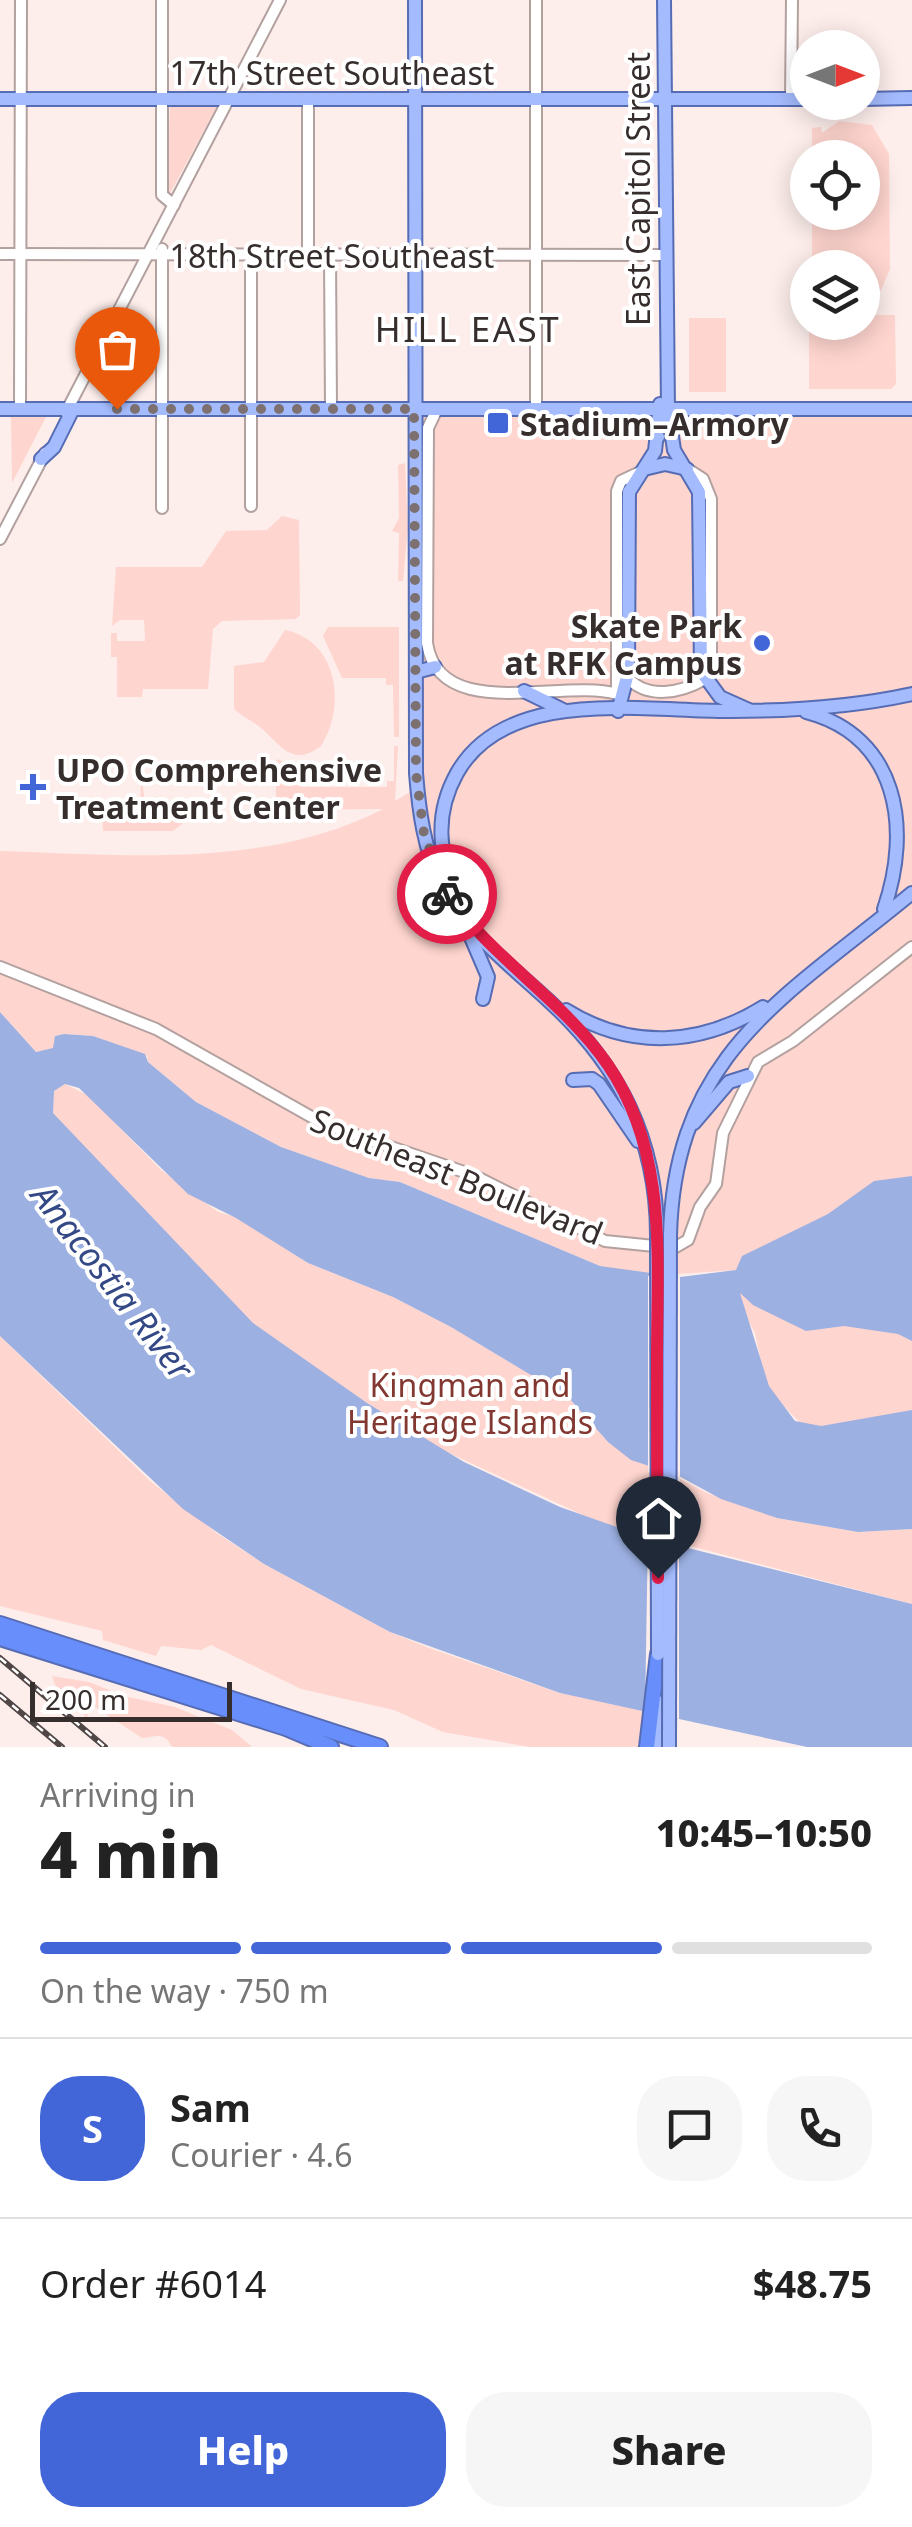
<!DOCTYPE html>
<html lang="en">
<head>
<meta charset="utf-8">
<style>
  :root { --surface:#fff; --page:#f6f6f6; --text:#222; --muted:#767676; --line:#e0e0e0; --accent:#4265d7 }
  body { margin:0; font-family:"Noto Sans",sans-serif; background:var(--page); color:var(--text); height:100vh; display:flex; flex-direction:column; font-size:38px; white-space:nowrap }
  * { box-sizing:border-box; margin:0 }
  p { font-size:32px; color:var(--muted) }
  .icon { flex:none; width:55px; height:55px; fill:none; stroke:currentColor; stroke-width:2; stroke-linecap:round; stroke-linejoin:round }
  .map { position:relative; height:1747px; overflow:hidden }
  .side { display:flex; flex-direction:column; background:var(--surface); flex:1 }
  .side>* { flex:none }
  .needle { width:65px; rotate:90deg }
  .controls { position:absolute; left:790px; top:30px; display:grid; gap:20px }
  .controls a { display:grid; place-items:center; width:90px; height:90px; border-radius:50%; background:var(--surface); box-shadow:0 5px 25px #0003; font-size:50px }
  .scale { position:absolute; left:30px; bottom:25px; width:202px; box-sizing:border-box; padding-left:10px; border:5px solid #362e2d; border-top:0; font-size:28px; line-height:35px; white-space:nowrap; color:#362e2d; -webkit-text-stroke:8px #fff; paint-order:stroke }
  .pin { position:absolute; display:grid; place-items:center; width:85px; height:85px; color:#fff; margin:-102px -42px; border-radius:50% 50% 50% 0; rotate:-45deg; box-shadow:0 0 10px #0007 }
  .pin .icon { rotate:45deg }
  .courier { position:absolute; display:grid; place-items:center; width:100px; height:100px; margin:-50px; border:8px solid #e11d48; border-radius:50%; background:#fff; color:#222; box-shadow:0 2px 12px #0007 }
  .headline em { font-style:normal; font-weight:800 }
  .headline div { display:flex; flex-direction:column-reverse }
  .headline { display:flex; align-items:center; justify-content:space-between; height:170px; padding:0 40px }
  h1 { font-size:65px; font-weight:800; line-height:75px }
  .bar { display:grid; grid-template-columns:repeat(4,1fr); gap:15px 10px; align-content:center; height:120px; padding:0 40px }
  .bar i { height:12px; border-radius:8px; background:var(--line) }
  .bar .current { background:var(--accent) }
  .bar p { grid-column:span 4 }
  .line { display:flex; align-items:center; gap:25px; padding:0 40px; border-top:2px solid var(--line) }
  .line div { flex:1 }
  .round { display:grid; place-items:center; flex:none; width:105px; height:105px; border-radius:40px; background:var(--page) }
  .cta { display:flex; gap:20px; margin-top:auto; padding:20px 40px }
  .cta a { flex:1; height:115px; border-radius:40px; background:var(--accent); color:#fff; font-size:40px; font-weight:800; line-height:115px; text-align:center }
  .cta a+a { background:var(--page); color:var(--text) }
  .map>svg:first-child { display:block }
  .green { fill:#ffd5cf }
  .water { fill:#9cb0e2 }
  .pier { fill:#fdeeeb }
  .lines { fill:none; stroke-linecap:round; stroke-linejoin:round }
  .minor-casing { stroke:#b3a19f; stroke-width:14 }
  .major-casing { stroke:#566cb4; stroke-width:16 }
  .highway-casing { stroke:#566cb4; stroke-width:18 }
  .minor { stroke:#fff; stroke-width:10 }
  .major { stroke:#a4bbfd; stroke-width:12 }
  .highway { stroke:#688efc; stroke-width:14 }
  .rail-casing { stroke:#4f4645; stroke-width:6 }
  .rail { stroke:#fff; stroke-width:2.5; stroke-dasharray:8; stroke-linecap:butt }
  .major-bridge-casing { stroke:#566cb4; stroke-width:16; stroke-linecap:butt }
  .major-bridge { stroke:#a4bbfd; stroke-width:12 }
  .done { stroke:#7c7170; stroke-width:10; stroke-dasharray:0 18 }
  .route { stroke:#e11d48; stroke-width:12 }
  .poi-dot { fill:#4265d7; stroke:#fff; stroke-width:4 }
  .labels { text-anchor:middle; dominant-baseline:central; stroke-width:8; stroke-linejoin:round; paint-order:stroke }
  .street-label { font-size:32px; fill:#362e2d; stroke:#fff }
  .poi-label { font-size:32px; font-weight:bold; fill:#362e2d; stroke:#fff; text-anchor:start }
  .park-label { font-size:32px; fill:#823730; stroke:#fff }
  .neighbourhood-label { font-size:35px; letter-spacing:2.5px; fill:#362e2d; stroke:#fff }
  .water-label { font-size:35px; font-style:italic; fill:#334885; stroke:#fff }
</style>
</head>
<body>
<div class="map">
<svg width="912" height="1747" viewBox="0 0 912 1747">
  <rect width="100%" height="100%" fill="#fdeeeb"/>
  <!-- green -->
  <g class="green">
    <polygon points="170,104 215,104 216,108 167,199"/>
    <polygon points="839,121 872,125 889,154 890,269 881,290 863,302 862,268 812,267 812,213 862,212 862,158 812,157 812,128 821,127 822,133"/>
    <polygon points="863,315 895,315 896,384 891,389 809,389 809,323 862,322"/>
    <rect x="689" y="318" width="37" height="74"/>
    <path d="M422,414L912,416V1217L863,1200L736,1270L648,1276L600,1266L400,1182L369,1178L281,1147L196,1102L148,1062L147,1056L93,1036L64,1034L55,1036L54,1048L36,1052L0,1012V851C126,855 267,869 383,809L276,810V772L289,783L293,778L275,763L277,759L288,764V769L301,770V787H387V781H394V746H398L395,801L423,784Z"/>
    <polygon points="11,417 46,417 12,483"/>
    <polygon points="405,463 408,527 403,581 398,581 399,533 392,531 399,518 398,465"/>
    <polygon points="282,516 299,520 300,615 296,619 222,621 213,629 208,689 143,689 142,697 117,697 117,657 111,657 111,633 117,633 117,641 145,641 144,620 120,620 112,626 116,567 202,567 226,531 267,530"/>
    <polygon points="328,627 399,627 399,737 394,737 393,685 386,685 386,678 342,678 323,636"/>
    <path d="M285,630C339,641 346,707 321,746C292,768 281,745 261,728C252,720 242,717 234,709V666L264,662Z"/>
    <polygon points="141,772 147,819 183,819 182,824 173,831 103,831 102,817 140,817"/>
    <polygon points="65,1084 89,1096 160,1169 218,1212 236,1217 308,1263 393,1297 451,1327 569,1398 608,1442 707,1493 777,1518 858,1532 912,1529 912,1604 598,1522 449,1453 315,1434 53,1113 53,1091"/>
    <polygon points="912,1241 912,1410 811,1434 781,1403 769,1398 755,1333 736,1298 741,1291"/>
    <polygon points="0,1336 150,1481 218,1534 264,1564 390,1632 429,1648 560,1693 645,1711 638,1747 530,1747 443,1732 394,1710 301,1689 211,1645 201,1650 161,1646 156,1656 103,1640 102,1631 0,1606"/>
    <path d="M52,1676L89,1682L124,1696L175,1707L232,1730L252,1747H172C164,1731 156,1737 142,1738L94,1706L88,1708L87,1718L56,1687Z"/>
  </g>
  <!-- water -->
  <polygon class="water" points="0,1012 36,1052 53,1048 55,1036 64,1034 93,1036 145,1054 148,1062 196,1102 281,1147 369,1178 400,1182 600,1266 680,1277 736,1270 742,1256 828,1214 874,1181 912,1176 912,1341 898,1334 844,1326 806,1331 753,1305 740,1293 769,1386 795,1421 821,1426 912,1410 912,1529 858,1532 777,1518 721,1499 679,1476 631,1460 608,1442 569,1398 451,1327 393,1297 308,1263 236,1218 188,1194 79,1088 65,1084 54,1091 53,1113 253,1323 367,1403 464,1462 560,1507 648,1538 912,1604 912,1747 807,1747 679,1719 560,1693 390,1632 264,1564 183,1509 0,1336"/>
  <!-- pier -->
  <g class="pier">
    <polygon points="648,1276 680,1277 680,1482 648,1472"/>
    <polygon points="648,1533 679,1541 679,1719 645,1711"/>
  </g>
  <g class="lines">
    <defs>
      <g id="minor">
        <polyline points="162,0 162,195 174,205"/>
        <polyline points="536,0 536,409"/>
        <polyline points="308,99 308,254"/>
        <polyline points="791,99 792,0"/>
        <polyline points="162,249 162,508"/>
        <polyline points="0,254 664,255"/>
        <polyline points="251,254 251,506"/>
        <polyline points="330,255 331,409"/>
        <polyline points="20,409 21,0"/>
        <path d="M437,409L428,428L427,643C439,724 562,678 617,694V491L621,481L640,472"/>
        <polyline points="66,412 280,0"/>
        <polyline points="0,539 45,453"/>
        <path d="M627,677C647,700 681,693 705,679L711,665V499L703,479L689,470"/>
        <polyline points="0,967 156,1029 324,1124 473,1175 605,1241 674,1248 688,1240 700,1207 716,1184 723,1133 758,1062 793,1041 912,947"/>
      </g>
      <g id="major">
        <path d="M415,0L416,773C419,811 424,849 441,884C466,932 510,965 549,1001C619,1065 657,1139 657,1235"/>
        <polyline points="664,0 668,409 674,450 699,492 701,671 720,697 749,710"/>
        <polyline points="0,99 808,99"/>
        <polyline points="862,99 912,98"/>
        <polyline points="0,409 912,409"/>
        <polyline points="626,411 645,419 658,437"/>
        <polyline points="41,459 54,447 73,409"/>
        <polyline points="644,469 665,464 687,469"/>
        <polyline points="416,672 435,667"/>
        <polyline points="524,691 563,710"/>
        <polyline points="618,711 628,673 629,492 655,451 660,404"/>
        <path d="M806,712C898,736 912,828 884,909"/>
        <path d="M456,897C440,854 433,816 457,773C507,685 645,712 731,711C792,711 852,707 912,694"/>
        <polyline points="464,921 488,977 483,999"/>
        <path d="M566,1010C630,1050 700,1046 763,1007"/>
        <polyline points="573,1080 592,1079 599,1084 638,1141"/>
        <polyline points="694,1123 729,1082 748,1076"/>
        <path d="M670,1235C675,1053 786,997 912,893"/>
        <polyline points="658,1702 658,1747"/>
      </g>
      <g id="highway">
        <polyline points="0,1624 380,1747"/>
        <polyline points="0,1638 286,1728 331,1747"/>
        <polyline points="647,1747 658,1654"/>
      </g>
    </defs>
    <!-- minor casing -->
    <use href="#minor" class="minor-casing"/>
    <!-- major casing -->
    <use href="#major" class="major-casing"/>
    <!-- highway casing -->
    <use href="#highway" class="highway-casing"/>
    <!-- minor -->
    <use href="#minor" class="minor"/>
    <!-- major -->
    <use href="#major" class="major"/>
    <!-- highway -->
    <use href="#highway" class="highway"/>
    <defs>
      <g id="rail">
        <polyline points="0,1658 105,1747"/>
        <polyline points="0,1695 62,1747"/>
      </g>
    </defs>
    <!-- rail casing -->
    <use href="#rail" class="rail-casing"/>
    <!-- rail -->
    <use href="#rail" class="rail"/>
    <defs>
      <g id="major-bridge">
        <polyline points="657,1235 658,1654"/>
        <polyline points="669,1747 670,1235"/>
      </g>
    </defs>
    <!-- major-bridge casing -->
    <use href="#major-bridge" class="major-bridge-casing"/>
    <!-- major-bridge -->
    <use href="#major-bridge" class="major-bridge"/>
  </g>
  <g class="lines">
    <!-- done -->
    <polyline class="done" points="117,409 414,409 416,773 424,834 447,894"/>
    <!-- route -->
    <path class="route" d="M447,894C493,959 563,1000 608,1065C668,1153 657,1257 657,1358C657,1431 657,1505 658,1578"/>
  </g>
  <!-- markers -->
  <g class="poi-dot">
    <rect x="486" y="411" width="24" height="24" rx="5"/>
    <circle cx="762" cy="643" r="10"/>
    <path d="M28 772h10v10h10v10h-10v10h-10v-10h-10v-10h10z"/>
  </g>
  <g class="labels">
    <!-- street labels -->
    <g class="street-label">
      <text x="332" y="72">17th Street Southeast</text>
      <text transform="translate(637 189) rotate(-90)">East Capitol Street</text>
      <text x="332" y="255">18th Street Southeast</text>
      <text transform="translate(457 1176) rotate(22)">Southeast Boulevard</text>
    </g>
    <!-- poi labels -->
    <g class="poi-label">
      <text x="520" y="423">Stadium–Armory</text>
      <text x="742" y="625" text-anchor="end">Skate Park<tspan x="742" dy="37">at RFK Campus</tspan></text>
      <text x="56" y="769">UPO Comprehensive<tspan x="56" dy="37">Treatment Center</tspan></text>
    </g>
    <!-- park labels -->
    <g class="park-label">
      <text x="470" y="1384">Kingman and<tspan x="470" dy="37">Heritage Islands</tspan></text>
    </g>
    <!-- neighbourhood labels -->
    <g class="neighbourhood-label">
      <text x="468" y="328">HILL EAST</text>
    </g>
    <!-- water labels -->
    <g class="water-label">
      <text transform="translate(113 1281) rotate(52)">Anacostia River</text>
    </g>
  </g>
</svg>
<div class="controls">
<a><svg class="needle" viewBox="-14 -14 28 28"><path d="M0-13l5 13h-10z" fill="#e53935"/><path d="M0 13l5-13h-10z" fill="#767676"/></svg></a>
<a><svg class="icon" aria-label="locate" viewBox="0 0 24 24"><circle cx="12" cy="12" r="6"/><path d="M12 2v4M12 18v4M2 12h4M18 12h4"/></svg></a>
<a><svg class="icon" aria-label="layers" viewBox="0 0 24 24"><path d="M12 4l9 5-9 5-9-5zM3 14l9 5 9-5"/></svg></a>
</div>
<div class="scale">200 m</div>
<div class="pin" style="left:117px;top:409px;background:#ea580c"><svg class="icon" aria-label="bag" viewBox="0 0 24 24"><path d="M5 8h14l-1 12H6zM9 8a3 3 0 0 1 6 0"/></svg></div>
<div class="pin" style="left:658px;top:1578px;background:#1f2937"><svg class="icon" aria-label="home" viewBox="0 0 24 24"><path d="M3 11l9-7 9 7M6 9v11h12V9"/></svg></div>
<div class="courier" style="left:447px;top:894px"><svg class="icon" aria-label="bike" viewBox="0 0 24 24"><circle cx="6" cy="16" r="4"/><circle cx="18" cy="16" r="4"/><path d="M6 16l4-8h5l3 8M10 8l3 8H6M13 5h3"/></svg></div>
</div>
<section class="side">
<div class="headline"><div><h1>4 min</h1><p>Arriving in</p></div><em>10:45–10:50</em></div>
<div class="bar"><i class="current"></i><i class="current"></i><i class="current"></i><i></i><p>On the way · 750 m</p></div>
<div class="line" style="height:180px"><b class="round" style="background:var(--accent);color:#fff">S</b><div><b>Sam</b><p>Courier · 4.6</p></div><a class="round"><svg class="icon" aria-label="chat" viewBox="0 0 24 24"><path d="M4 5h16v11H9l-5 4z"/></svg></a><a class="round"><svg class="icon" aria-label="phone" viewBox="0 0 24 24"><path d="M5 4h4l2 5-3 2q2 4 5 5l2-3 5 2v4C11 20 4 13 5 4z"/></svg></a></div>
<div class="line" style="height:130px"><div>Order #6014</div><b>$48.75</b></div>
<div class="cta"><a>Help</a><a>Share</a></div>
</section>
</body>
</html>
